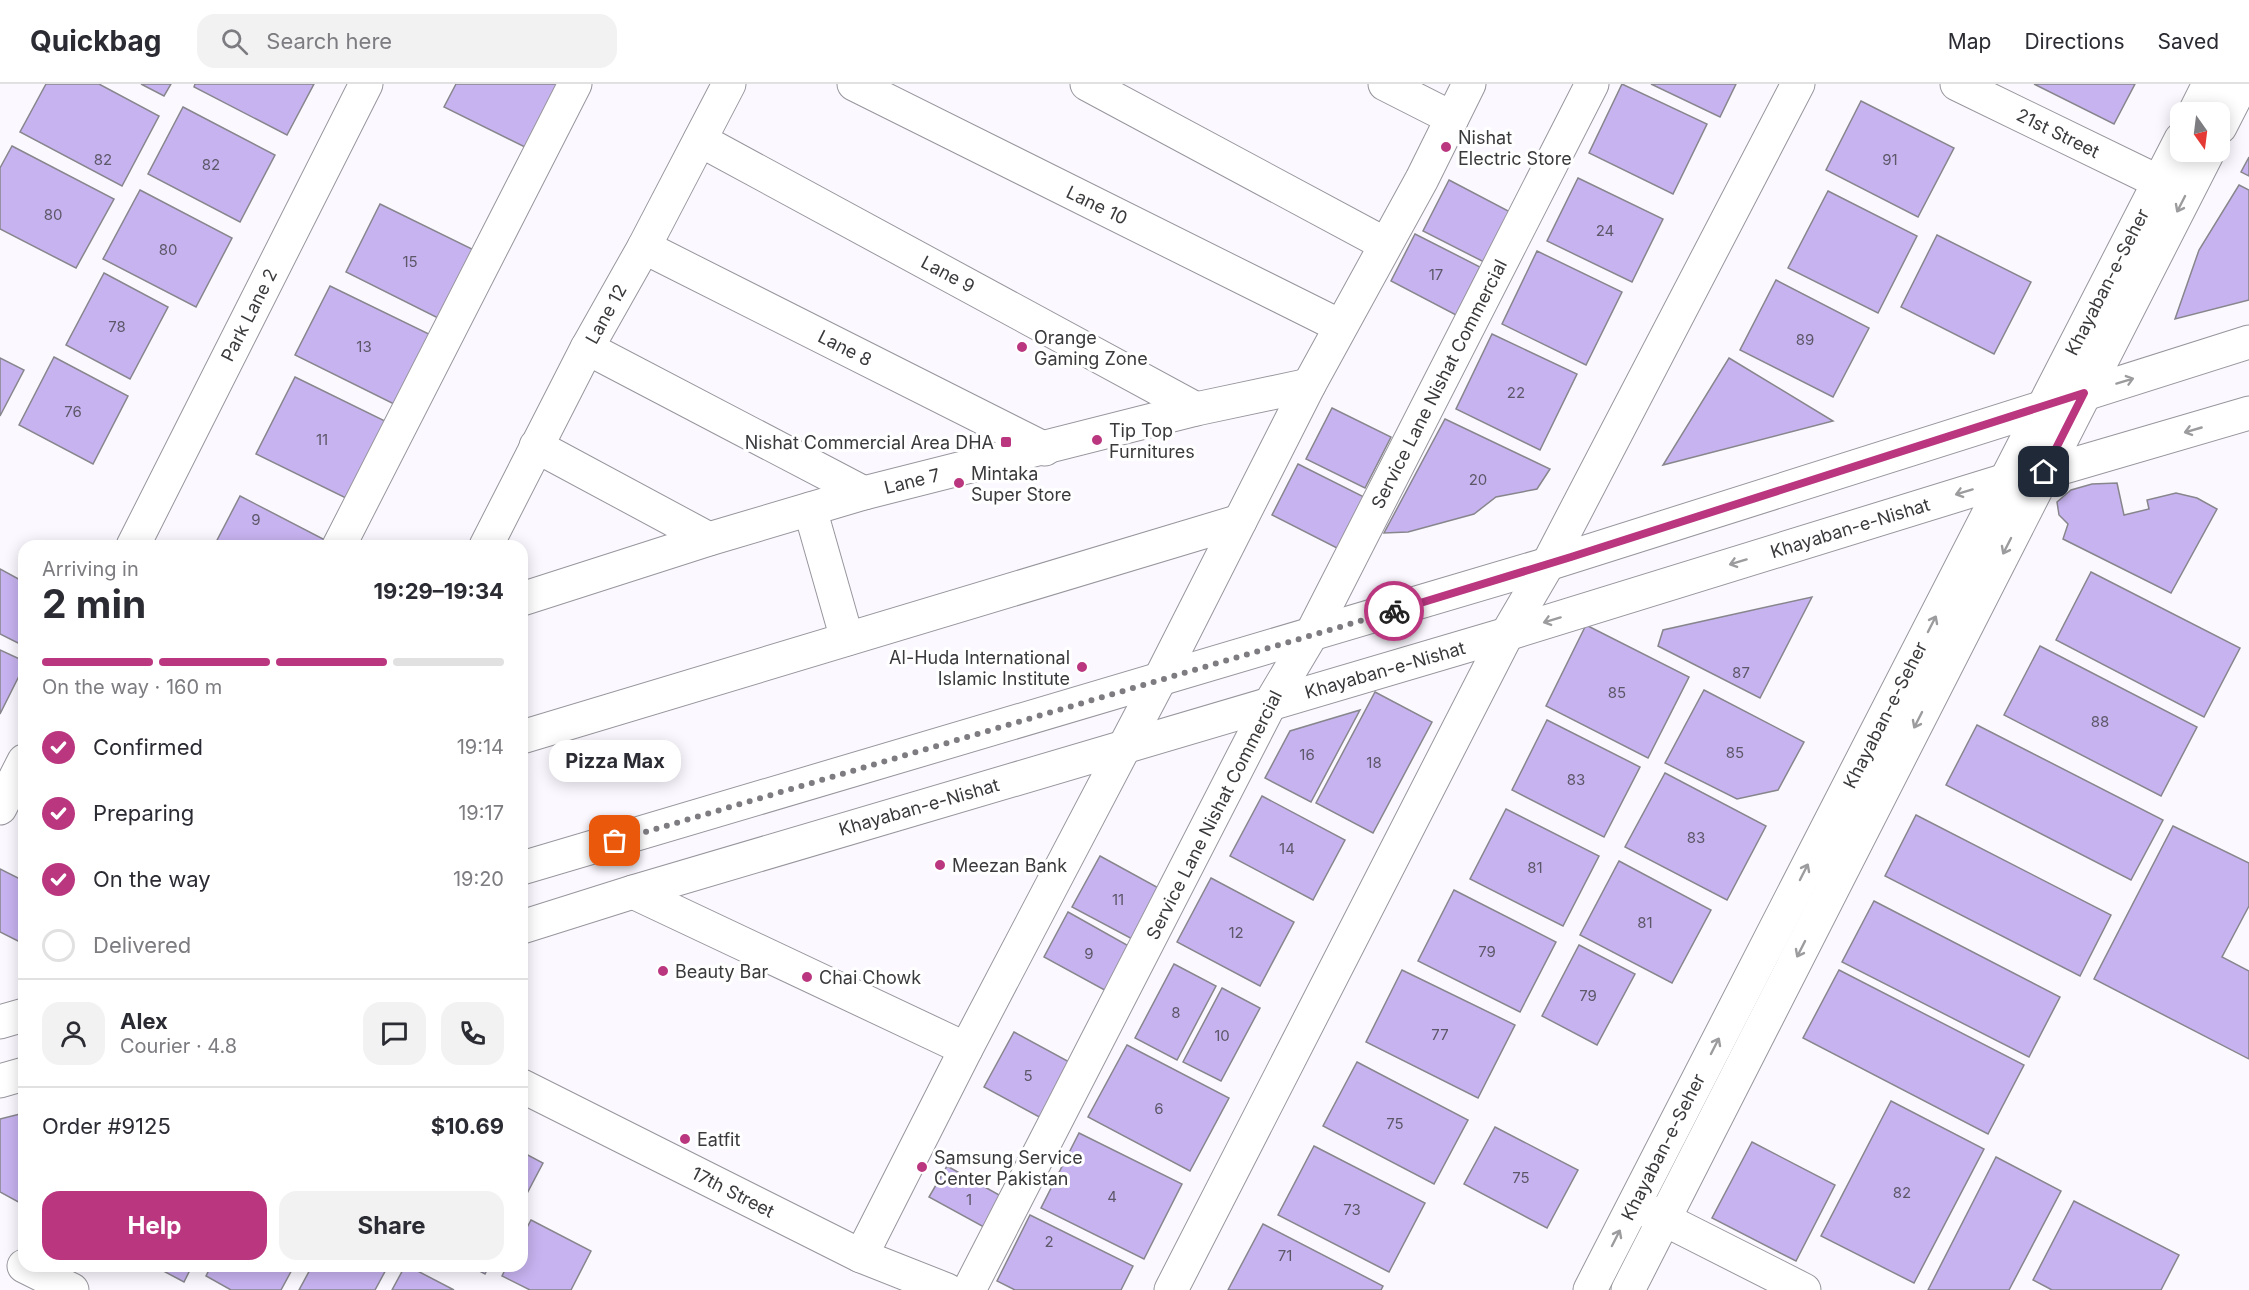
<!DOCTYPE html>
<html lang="en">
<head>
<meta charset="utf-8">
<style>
  :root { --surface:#fff; --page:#f2f2f3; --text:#2b2b33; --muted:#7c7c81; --line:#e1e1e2; --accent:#ba3780 }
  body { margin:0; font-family:Inter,sans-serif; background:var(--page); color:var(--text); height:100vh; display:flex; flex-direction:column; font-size:22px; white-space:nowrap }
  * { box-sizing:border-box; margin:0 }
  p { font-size:20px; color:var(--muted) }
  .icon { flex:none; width:33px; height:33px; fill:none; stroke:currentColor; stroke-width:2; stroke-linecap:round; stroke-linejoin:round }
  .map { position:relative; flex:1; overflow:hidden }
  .sheet { position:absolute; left:18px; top:456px; width:510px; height:732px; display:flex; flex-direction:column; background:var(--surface); border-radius:18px; box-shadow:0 3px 15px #0003 }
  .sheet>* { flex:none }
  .needle { width:39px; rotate:166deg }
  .tools { position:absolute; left:2170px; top:18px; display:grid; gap:12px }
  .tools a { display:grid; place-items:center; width:60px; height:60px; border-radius:12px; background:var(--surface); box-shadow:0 3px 15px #0003; font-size:30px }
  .pin { position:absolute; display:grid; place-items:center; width:51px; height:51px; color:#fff; margin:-26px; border-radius:12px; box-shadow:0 3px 9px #0006 }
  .courier { position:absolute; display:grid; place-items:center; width:60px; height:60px; margin:-30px; border:4px solid #ba3780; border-radius:50%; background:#fff; color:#222; box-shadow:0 2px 8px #0007 }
  .bubble { position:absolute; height:42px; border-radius:18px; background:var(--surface); box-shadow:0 3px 15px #0003; font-size:20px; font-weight:700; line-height:42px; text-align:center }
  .head em { font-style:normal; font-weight:700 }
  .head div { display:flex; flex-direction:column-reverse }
  .head { display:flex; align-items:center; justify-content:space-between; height:102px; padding:0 24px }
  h1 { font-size:39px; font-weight:700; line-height:45px }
  .bar { display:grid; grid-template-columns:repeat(4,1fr); gap:9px 6px; align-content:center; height:72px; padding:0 24px }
  .bar i { height:8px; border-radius:4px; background:var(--line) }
  .bar .current { background:var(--accent) }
  .bar p { grid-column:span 4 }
  .line { display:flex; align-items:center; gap:15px; padding:0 24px; border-top:2px solid var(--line) }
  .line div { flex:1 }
  .round { display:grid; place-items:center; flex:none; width:63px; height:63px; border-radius:18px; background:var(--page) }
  ol { padding:0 24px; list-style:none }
  li { display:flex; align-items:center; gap:18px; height:66px }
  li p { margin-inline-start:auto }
  li .icon { padding:6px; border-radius:50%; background:var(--accent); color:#fff; stroke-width:4 }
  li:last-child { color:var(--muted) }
  li i { width:33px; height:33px; border:3px solid var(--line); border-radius:50% }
  .cta { display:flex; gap:12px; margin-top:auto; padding:12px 24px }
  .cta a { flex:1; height:69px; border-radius:18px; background:var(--accent); color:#fff; font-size:24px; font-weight:700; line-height:69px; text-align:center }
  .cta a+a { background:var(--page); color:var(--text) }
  header { display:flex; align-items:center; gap:36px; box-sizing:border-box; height:84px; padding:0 30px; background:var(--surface); border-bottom:2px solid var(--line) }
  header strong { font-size:28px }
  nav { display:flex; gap:33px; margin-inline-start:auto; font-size:21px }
  .search { width:420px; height:54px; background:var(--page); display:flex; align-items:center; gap:15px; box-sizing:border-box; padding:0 21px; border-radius:18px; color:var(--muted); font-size:22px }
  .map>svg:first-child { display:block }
  .building { fill:#c7b3f0; stroke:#88868d; stroke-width:1.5 }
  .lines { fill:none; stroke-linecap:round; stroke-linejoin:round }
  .minor-casing { stroke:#98969d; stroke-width:35 }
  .tertiary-casing { stroke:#98969d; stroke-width:35 }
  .minor { stroke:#fff; stroke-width:33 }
  .tertiary { stroke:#fff; stroke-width:33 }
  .oneway { stroke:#9c9c9e }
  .done { stroke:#7e7c80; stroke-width:6; stroke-dasharray:0 10.8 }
  .route { stroke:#ba3780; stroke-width:8 }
  .poi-dot { fill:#ba3780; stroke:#fff; stroke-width:2 }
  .labels { text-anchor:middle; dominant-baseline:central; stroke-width:6; stroke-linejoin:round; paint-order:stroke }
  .number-label { font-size:15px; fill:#5d5869 }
  .street-label { font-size:18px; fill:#3a393c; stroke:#fff }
  .poi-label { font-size:18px; fill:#3a393c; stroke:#fff; text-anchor:start }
</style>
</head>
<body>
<header>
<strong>Quickbag</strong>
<div class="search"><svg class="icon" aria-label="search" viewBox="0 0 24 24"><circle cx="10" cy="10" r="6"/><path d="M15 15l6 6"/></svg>Search here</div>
<nav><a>Map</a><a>Directions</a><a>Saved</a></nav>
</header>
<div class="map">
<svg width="2249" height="1206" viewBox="0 0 2249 1206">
  <rect width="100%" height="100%" fill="#fbf9ff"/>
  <!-- building -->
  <g class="building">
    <polygon points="46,0 99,0 159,32 122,102 20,48"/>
    <polygon points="141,0 171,0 164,12"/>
    <polygon points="195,0 314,0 287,51 194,3"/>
    <polygon points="456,0 564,0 531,66 444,23"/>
    <polygon points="1622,0 1707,40 1673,110 1589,69"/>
    <polygon points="1651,0 1736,0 1720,33"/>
    <polygon points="2034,0 2135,0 2114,40"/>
    <polygon points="1861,17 1954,64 1918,133 1826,86"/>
    <polygon points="183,23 275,71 240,138 148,90"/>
    <polygon points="12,62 114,115 76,184 0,145 0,84"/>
    <polygon points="2249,73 2249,92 2241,88"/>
    <polygon points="1578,94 1663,135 1632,198 1547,157"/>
    <polygon points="1449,96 1514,130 1488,180 1423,147"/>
    <polygon points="2239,101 2249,106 2249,216 2175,235 2199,166"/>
    <polygon points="140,106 232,154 196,223 103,175"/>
    <polygon points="1828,107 1917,152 1878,229 1788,184"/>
    <polygon points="380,120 474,166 440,235 346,188"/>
    <polygon points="1415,150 1480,183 1456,231 1391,197"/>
    <polygon points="1937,151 2031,198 1994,270 1901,223"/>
    <polygon points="1537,167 1622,208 1586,281 1502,240"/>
    <polygon points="104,189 168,223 130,295 66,261"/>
    <polygon points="1776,196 1869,244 1833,313 1740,266"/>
    <polygon points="330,202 433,252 398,322 295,271"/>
    <polygon points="1492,250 1577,290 1540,366 1456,325"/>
    <polygon points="54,273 128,312 93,380 19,341"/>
    <polygon points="0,274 24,286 0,332"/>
    <polygon points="1729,274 1833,337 1663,381"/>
    <polygon points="295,293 389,339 350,416 256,370"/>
    <polygon points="1332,324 1391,353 1365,404 1306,375"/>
    <polygon points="1445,335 1550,385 1537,405 1496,413 1474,430 1408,448 1384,449"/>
    <polygon points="1298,380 1364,413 1337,464 1272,431"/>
    <polygon points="2117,399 2124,431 2149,425 2147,416 2176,409 2197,414 2217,425 2171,509 2063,455 2068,440 2059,431 2057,418 2071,406 2092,400"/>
    <polygon points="240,412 327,457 324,462 214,462"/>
    <polygon points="0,485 24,498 24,562 0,550"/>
    <polygon points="2091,488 2240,564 2204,633 2056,556"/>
    <polygon points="1812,513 1760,614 1658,562 1663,546"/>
    <polygon points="1586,541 1689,593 1648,674 1546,622"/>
    <polygon points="2040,562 2197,643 2161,712 2004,631"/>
    <polygon points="0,566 24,577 24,582 0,630"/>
    <polygon points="1704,606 1804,658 1778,706 1737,715 1665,679"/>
    <polygon points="1375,608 1432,638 1373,749 1316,719"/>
    <polygon points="1360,626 1311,718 1265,694 1290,647"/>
    <polygon points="1547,636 1640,683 1604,753 1512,706"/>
    <polygon points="1977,641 2163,736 2131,796 1946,701"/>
    <polygon points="1665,689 1766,742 1727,816 1625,763"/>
    <polygon points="1262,712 1345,756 1313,816 1230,772"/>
    <polygon points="1506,725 1599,772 1563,842 1470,795"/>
    <polygon points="1916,731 2111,831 2080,892 1885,792"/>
    <polygon points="2173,742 2249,779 2249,822 2222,873 2249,887 2249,975 2094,895"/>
    <polygon points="1100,772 1164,807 1136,857 1072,823"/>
    <polygon points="1619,777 1711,826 1672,899 1580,851"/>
    <polygon points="0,785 24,797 24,860 0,848"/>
    <polygon points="1211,794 1294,838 1260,902 1177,858"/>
    <polygon points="1454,806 1556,858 1520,928 1418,877"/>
    <polygon points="1874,817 2060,913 2029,973 1842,878"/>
    <polygon points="1068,828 1134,865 1110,909 1044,873"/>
    <polygon points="1579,861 1635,890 1597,961 1542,932"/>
    <polygon points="1174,880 1216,902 1177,976 1135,954"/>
    <polygon points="1402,886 1515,941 1478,1014 1366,958"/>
    <polygon points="1839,886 2024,981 1988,1050 1803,954"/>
    <polygon points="1222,904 1260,924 1221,997 1183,978"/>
    <polygon points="1014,948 1073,980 1043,1035 984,1003"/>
    <polygon points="1127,961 1229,1014 1190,1087 1088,1033"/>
    <polygon points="1357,978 1468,1036 1434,1100 1323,1042"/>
    <polygon points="1891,1017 1984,1065 1914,1199 1821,1152"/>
    <polygon points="24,1029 24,1116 22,1120 0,1108 0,1035"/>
    <polygon points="1495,1043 1578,1086 1547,1144 1464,1100"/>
    <polygon points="1079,1049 1182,1100 1144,1175 1041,1124"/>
    <polygon points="1752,1058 1835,1101 1796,1177 1712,1134"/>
    <polygon points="1314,1062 1425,1119 1389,1188 1278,1131"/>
    <polygon points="522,1068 543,1079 522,1119"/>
    <polygon points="1996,1073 2061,1107 2009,1206 1928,1206"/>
    <polygon points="947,1082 1010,1117 993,1148 929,1113"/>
    <polygon points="2074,1117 2179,1171 2161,1206 2052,1206 2033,1196"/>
    <polygon points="1030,1131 1133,1182 1121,1206 1015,1206 997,1197"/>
    <polygon points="531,1136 591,1167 571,1206 530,1206 502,1192 507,1182 522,1182 522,1153"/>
    <polygon points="1263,1140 1383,1202 1381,1206 1228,1206"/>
    <polygon points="154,1182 192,1182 184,1198"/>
    <polygon points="211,1182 294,1182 281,1206 231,1206 206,1192"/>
    <polygon points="312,1182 388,1182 375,1206 299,1206"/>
    <polygon points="405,1182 408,1182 454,1206 392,1206"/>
    <polygon points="470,1182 489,1182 485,1190"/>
  </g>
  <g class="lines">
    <defs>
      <g id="minor">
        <polyline points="854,0 1340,242"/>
        <polyline points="1087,0 1385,160"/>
        <polyline points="1385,0 1452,34"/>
        <polyline points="1957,0 2159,98"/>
        <polyline points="700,56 1196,325"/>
        <polyline points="644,163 1045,365"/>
        <polyline points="587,264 864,409"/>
        <polyline points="536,362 709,455"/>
        <polyline points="810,425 847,555"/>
        <polyline points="133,462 366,0"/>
        <polyline points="339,462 575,0"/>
        <polyline points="486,462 587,264 644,163 729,0"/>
        <polyline points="522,515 709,455 864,409 1196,325 1309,301"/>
        <polyline points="522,653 1240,437"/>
        <polyline points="0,724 24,677"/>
        <polyline points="633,808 966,965"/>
        <polyline points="522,1002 861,1172 947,1206"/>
        <polyline points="1638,1122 1804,1206"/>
        <polyline points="861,1172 966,965 1160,595 1309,301 1422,95 1469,0"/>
        <polyline points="24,1182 72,1206"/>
        <polyline points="969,1206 1270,620 1311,551 1592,0"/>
        <polyline points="1171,1206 1507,550 1548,480 1798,0"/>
      </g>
      <g id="tertiary">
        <polyline points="2195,28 2209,0"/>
        <polyline points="2220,43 2242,0"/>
        <polyline points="522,784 1548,480 2249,258"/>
        <polyline points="522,843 633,808 1507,550 2006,396 2044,389 2249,329"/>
        <polyline points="0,938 24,931"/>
        <polyline points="0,997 24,990"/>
        <polyline points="1590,1206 2181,55"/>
        <polyline points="1628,1206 2208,68"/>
      </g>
    </defs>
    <!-- minor casing -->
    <use href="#minor" class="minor-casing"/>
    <!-- tertiary casing -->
    <use href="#tertiary" class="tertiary-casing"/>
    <!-- minor -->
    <use href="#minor" class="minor"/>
    <!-- tertiary -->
    <use href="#tertiary" class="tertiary"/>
  </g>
  <!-- one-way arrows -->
  <defs><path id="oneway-shaft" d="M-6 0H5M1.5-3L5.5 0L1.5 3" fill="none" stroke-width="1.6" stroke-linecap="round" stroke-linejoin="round" transform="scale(1.5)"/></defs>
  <g class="oneway">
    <use href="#oneway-shaft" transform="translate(2181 120) rotate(117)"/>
    <use href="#oneway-shaft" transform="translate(2125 297) rotate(-17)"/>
    <use href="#oneway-shaft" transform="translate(2193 346) rotate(164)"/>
    <use href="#oneway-shaft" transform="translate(1964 408) rotate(163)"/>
    <use href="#oneway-shaft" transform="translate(2007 462) rotate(117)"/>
    <use href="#oneway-shaft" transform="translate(1738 478) rotate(163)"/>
    <use href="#oneway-shaft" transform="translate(1552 536) rotate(163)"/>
    <use href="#oneway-shaft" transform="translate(1932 540) rotate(-63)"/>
    <use href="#oneway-shaft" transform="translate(1918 636) rotate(117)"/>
    <use href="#oneway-shaft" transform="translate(1804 788) rotate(-63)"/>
    <use href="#oneway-shaft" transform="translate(1801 865) rotate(117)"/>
    <use href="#oneway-shaft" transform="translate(1715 962) rotate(-63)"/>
    <use href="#oneway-shaft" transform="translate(1616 1154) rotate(-63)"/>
  </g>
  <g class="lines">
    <!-- done -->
    <polyline class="done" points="615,757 1394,527"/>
    <!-- route -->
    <polyline class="route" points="1394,527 1571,473 2084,309 2044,388"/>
  </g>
  <!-- markers -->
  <g class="poi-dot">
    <circle cx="1446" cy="63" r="6"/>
    <circle cx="1022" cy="263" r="6"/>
    <circle cx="1097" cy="356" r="6"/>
    <rect x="1000" y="352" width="12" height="12" rx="3"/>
    <circle cx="959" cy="399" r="6"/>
    <circle cx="1082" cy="583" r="6"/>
    <circle cx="940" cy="781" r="6"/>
    <circle cx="663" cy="887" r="6"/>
    <circle cx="807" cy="893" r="6"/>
    <circle cx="685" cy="1055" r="6"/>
    <circle cx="922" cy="1083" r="6"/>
  </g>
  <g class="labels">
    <!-- number labels -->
    <g class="number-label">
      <text x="103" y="75">82</text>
      <text x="1890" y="75">91</text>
      <text x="211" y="80">82</text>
      <text x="53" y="130">80</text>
      <text x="1605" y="146">24</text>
      <text x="168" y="165">80</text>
      <text x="410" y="177">15</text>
      <text x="1436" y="190">17</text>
      <text x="117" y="242">78</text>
      <text x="1805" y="255">89</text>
      <text x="364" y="262">13</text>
      <text x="1516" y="308">22</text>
      <text x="73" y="327">76</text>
      <text x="322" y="355">11</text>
      <text x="1478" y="395">20</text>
      <text x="256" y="435">9</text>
      <text x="1741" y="588">87</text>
      <text x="1617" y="608">85</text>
      <text x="2100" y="637">88</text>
      <text x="1735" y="668">85</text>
      <text x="1307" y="670">16</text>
      <text x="1374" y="678">18</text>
      <text x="1576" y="695">83</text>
      <text x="1696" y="753">83</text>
      <text x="1287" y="764">14</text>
      <text x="1535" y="783">81</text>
      <text x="1118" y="815">11</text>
      <text x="1645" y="838">81</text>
      <text x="1236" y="848">12</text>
      <text x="1487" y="867">79</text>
      <text x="1089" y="869">9</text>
      <text x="1588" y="911">79</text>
      <text x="1176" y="928">8</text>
      <text x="1440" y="950">77</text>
      <text x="1222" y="951">10</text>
      <text x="1028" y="991">5</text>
      <text x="1159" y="1024">6</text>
      <text x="1395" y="1039">75</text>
      <text x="1521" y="1093">75</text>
      <text x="1902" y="1108">82</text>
      <text x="1112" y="1112">4</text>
      <text x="969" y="1115">1</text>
      <text x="1352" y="1125">73</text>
      <text x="1049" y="1157">2</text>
      <text x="1285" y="1171">71</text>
    </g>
    <!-- street labels -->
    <g class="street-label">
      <text transform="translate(2058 49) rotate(26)">21st Street</text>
      <text transform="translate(1097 121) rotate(26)">Lane 10</text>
      <text transform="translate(948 190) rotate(28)">Lane 9</text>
      <text transform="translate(2107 198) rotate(-63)">Khayaban-e-Seher</text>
      <text transform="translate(606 230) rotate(-61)">Lane 12</text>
      <text transform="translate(249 231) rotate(-63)">Park Lane 2</text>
      <text transform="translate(845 264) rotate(27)">Lane 8</text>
      <text transform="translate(1439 300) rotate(-63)">Service Lane Nishat Commercial</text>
      <text transform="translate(912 397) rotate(-14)">Lane 7</text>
      <text transform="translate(1850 444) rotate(-17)">Khayaban-e-Nishat</text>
      <text transform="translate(1385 586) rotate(-16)">Khayaban-e-Nishat</text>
      <text transform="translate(1885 631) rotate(-63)">Khayaban-e-Seher</text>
      <text transform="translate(919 723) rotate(-16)">Khayaban-e-Nishat</text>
      <text transform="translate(1214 731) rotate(-63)">Service Lane Nishat Commercial</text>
      <text transform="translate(1663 1063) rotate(-63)">Khayaban-e-Seher</text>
      <text transform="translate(733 1108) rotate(27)">17th Street</text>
    </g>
    <!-- poi labels -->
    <g class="poi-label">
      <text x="1458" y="53">Nishat<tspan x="1458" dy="21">Electric Store</tspan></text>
      <text x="1034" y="253">Orange<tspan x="1034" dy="21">Gaming Zone</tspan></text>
      <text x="1109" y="346">Tip Top<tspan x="1109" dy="21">Furnitures</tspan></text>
      <text x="994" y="358" text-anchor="end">Nishat Commercial Area DHA</text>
      <text x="971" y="389">Mintaka<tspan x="971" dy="21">Super Store</tspan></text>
      <text x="1070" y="573" text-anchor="end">Al-Huda International<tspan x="1070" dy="21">Islamic Institute</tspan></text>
      <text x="952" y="781">Meezan Bank</text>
      <text x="675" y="887">Beauty Bar</text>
      <text x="819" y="893">Chai Chowk</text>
      <text x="697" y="1055">Eatfit</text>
      <text x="934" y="1073">Samsung Service<tspan x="934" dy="21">Center Pakistan</tspan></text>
    </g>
  </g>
</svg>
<div class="tools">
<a><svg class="needle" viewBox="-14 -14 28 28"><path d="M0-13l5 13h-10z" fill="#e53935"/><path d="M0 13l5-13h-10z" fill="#7c7c81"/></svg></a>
</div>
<div class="pin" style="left:615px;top:757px;background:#ea580c"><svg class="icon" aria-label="bag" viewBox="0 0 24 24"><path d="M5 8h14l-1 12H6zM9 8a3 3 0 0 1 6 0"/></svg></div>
<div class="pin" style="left:2044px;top:388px;background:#1f2937"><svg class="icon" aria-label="home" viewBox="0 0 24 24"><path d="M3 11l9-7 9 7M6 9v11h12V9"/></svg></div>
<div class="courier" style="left:1394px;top:527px"><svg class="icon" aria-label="bike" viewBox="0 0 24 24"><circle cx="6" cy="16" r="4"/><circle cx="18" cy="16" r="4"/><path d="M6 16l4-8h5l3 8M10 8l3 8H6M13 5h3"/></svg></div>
<div class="bubble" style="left:549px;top:656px;width:132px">Pizza Max</div>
<section class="sheet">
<div class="head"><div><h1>2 min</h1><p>Arriving in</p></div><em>19:29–19:34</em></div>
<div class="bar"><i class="current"></i><i class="current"></i><i class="current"></i><i></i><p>On the way · 160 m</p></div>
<ol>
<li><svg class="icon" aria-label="check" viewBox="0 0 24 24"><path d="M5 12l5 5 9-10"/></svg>Confirmed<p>19:14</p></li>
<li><svg class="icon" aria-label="check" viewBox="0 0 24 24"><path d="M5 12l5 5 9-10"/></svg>Preparing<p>19:17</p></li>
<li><svg class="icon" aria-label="check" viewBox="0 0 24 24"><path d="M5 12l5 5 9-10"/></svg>On the way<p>19:20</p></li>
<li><i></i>Delivered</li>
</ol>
<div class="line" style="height:108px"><a class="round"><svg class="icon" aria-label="person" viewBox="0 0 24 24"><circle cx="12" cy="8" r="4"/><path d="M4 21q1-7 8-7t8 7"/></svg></a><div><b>Alex</b><p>Courier · 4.8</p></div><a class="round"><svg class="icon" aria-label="chat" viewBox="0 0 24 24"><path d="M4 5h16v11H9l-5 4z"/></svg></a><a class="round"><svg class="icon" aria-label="phone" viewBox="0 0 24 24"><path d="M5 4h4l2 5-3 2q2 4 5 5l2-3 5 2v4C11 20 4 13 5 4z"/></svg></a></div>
<div class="line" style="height:78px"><div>Order #9125</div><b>$10.69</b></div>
<div class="cta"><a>Help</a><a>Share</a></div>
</section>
</div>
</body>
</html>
